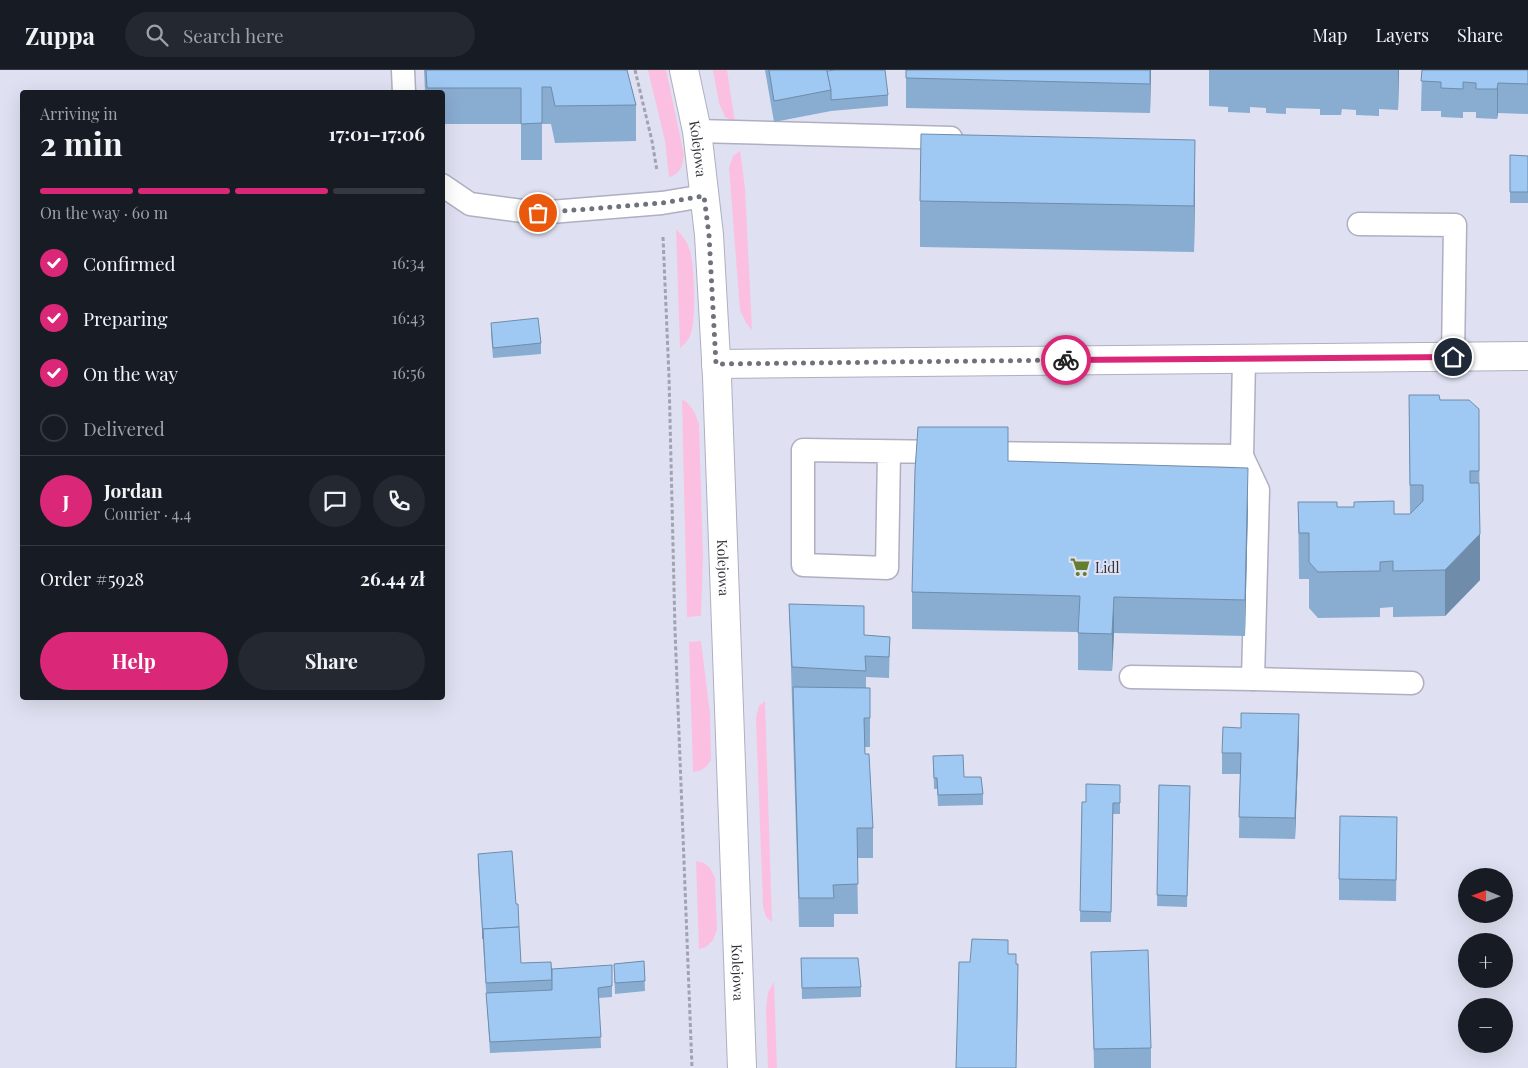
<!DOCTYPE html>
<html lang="en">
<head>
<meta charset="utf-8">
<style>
  :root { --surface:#171b24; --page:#242831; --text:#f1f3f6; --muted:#9ea1a6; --line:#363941; --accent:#db2777 }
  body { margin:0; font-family:"Playfair Display",serif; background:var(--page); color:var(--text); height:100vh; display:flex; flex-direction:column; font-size:19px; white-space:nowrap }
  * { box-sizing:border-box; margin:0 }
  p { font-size:16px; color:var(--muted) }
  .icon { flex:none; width:28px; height:28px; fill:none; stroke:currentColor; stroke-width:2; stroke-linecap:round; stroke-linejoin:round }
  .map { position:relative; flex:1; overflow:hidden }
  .side { position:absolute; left:20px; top:20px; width:425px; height:610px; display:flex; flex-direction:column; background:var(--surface); border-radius:5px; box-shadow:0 5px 20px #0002 }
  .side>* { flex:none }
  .needle { width:32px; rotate:271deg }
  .tools { position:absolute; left:1458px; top:798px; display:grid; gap:10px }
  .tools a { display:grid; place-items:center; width:55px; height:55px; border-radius:50%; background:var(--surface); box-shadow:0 5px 20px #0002; font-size:25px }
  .pin { position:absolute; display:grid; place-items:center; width:42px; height:42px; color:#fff; margin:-21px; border:2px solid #fff; border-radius:50%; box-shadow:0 1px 5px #0007 }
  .courier { position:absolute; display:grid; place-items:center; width:50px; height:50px; margin:-25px; border:4px solid #db2777; border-radius:50%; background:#fff; color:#222; box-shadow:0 1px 6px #0007 }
  .overview em { font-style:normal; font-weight:700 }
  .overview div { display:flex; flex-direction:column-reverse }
  .overview { display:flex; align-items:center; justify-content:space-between; height:85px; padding:0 20px }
  h1 { font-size:32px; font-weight:700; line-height:38px }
  .bar { display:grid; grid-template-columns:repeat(4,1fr); gap:8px 5px; align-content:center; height:60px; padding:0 20px }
  .bar i { height:6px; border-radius:4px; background:var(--line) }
  .bar .current { background:var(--accent) }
  .bar p { grid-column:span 4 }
  .line { display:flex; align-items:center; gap:12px; padding:0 20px; border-top:1px solid var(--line) }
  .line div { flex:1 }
  .round { display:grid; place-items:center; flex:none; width:52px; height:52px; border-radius:26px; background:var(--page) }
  ol { padding:0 20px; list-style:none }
  li { display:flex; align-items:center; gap:15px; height:55px }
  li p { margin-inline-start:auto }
  li .icon { padding:5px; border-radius:50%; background:var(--accent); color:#fff; stroke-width:4 }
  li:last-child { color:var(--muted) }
  li i { width:28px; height:28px; border:2px solid var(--line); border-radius:50% }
  .action { display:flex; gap:10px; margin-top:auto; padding:10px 20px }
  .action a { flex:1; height:58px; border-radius:30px; background:var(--accent); color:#fff; font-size:20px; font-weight:700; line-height:58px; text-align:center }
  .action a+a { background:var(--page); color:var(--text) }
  header { display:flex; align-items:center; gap:30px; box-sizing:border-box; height:70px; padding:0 25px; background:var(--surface); border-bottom:1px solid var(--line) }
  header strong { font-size:24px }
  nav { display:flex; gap:28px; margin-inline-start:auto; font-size:18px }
  .search { width:350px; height:45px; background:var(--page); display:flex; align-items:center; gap:12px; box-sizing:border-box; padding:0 18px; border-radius:28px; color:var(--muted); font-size:19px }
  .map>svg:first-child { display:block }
  .green { fill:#fbc0e1 }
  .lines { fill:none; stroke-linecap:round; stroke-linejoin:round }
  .service-casing { stroke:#aeafc0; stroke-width:25 }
  .minor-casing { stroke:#aeafc0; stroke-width:30 }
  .tertiary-casing { stroke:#aeafc0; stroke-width:30 }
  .path { stroke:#a2a3b1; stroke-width:3; stroke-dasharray:4 2.5; stroke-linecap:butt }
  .service { stroke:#fff; stroke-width:22 }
  .minor { stroke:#fff; stroke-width:28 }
  .tertiary { stroke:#fff; stroke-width:28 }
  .wall { fill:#89acd1 }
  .shaded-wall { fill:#6f8caa }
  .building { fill:#9fc8f3; stroke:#6f8caa }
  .done { stroke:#6f717b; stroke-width:5; stroke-dasharray:0 9 }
  .route { stroke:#db2777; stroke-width:6 }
  .labels { text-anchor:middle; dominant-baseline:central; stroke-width:4; stroke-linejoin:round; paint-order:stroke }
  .street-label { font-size:14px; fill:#33343b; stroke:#dfe1f2 }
  .poi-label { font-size:14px; fill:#33343b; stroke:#dfe1f2; text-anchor:start }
</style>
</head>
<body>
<header>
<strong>Zuppa</strong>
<div class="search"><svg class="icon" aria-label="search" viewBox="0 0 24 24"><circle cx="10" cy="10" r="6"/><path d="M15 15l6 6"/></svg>Search here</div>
<nav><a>Map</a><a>Layers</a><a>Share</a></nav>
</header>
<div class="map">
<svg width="1528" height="998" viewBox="0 0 1528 998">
  <rect width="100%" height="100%" fill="#dfe1f2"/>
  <!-- green -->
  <g class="green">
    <path d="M648,0H666L684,85C682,96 681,104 669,107L665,71Z"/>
    <polygon points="713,0 727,0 735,53 725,47 719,33"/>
    <polygon points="740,81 745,118 752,260 746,253 740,240 729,98 733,86"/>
    <path d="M676,159C681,165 687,170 689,178C695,193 696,249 691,263C689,270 685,274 680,278Z"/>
    <path d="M682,329C692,335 695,343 699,354L703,487L701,546L687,547Z"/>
    <path d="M701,571L710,644L711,690C706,698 702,701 693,702L689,572Z"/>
    <polygon points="765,631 772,852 766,847 763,836 756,648 759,636"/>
    <polygon points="696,791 704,793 710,798 715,808 717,860 713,870 706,877 699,879"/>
    <polygon points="774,912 777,998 768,998 766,940 768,922"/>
  </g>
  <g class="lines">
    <defs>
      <g id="service">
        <polyline points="403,0 404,22"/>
        <polyline points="697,61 951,68"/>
        <polyline points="442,115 470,134 538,143 662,133 704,126"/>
        <polyline points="1359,154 1455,155 1453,287"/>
        <polyline points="889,382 887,498 803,495 803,380 946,382"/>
        <polyline points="978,383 1242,386 1244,289"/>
        <polyline points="1131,607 1253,609 1258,420 1242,386"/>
        <polyline points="1253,609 1412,613"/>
      </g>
      <polyline id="minor" points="716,294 1528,286"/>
      <g id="tertiary">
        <path id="s1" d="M684,0L697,61L709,165L717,307L742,998"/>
      </g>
    </defs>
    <!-- service casing -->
    <use href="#service" class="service-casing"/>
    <!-- minor casing -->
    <use href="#minor" class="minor-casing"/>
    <!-- tertiary casing -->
    <use href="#tertiary" class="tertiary-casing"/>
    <!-- path -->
    <g class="path">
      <polyline points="635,0 652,71 657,101"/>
      <polyline points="663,167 669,307 675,560 692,998"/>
    </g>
    <!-- service -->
    <use href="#service" class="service"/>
    <!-- minor -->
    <use href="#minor" class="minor"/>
    <!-- tertiary -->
    <use href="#tertiary" class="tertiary"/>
  </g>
  <!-- wall -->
  <g class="wall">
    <polygon points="424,0 627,0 636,35 636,71 555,73 551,54 542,54 542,90 521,90 521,54 442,54 442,22 425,22"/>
    <polygon points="765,0 827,0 827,1 888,25 888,36 831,41 774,52"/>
    <polygon points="906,0 1151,0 1150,43 906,38"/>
    <polygon points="1209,0 1399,0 1398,40 1379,39 1379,46 1356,45 1356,40 1342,39 1341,45 1320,45 1320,39 1286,38 1286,44 1266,43 1266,38 1250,37 1250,43 1228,42 1228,37 1209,36"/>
    <polygon points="1422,0 1528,0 1528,44 1498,43 1497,49 1476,48 1476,42 1463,42 1463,48 1441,47 1441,41 1421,41"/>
    <polygon points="1510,85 1528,86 1528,133 1510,133"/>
    <polygon points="1195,116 1194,182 920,177 920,131"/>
    <polygon points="491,253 541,273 541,284 493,288 491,264"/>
    <polygon points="1409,325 1440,330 1479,339 1480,510 1445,546 1393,547 1393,537 1380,538 1380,547 1318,548 1309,538 1309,509 1299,509 1298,432 1394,444 1410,444"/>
    <polygon points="1008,391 1248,435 1245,566 1114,563 1112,601 1078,600 1078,562 912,559 912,522"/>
    <polygon points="789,534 864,565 890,567 889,608 866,607 866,618 870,618 870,677 865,677 865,684 873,758 873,788 857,788 858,844 834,844 834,857 799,857"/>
    <polygon points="1299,665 1295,769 1239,768 1240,704 1222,704 1222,683"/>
    <polygon points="933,686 964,707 983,724 983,735 938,736 937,719 934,719"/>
    <polygon points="1120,715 1120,744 1113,744 1111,852 1080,852 1082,732 1086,732"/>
    <polygon points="1159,715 1190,716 1187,837 1157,836"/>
    <polygon points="1397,768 1396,831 1339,830 1339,809"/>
    <polygon points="478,784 516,834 521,893 552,899 612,916 612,927 599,928 601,978 490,983 478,795"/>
    <polygon points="1091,882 1151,978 1151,998 1094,998"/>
    <polygon points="801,888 861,917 861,927 802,929"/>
    <polygon points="644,891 645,921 615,924 614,894"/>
  </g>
  <!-- shaded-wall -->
  <g class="shaded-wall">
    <polygon points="1150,0 1151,0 1150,43"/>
    <polygon points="1398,0 1399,0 1398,40"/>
    <polygon points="1498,13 1498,43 1497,49 1497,19"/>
    <polygon points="1195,70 1195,116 1194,182 1194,136"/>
    <polygon points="1248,398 1248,435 1245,566 1245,530"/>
    <polygon points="1480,464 1480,510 1445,546 1445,500"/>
    <polygon points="1114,527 1114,563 1112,601 1112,564"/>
    <polygon points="1299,644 1299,665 1295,769 1295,748"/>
    <polygon points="1018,894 1018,923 1016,998"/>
  </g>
  <!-- building -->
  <g class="building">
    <polygon points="426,0 627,0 636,35 555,36 551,17 542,17 542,53 521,54 521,18 427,18"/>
    <polygon points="769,0 827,0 831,20 774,31"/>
    <polygon points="835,0 885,0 888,25 831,30 831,20 827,1"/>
    <polygon points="906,0 1150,0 1150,14 906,8"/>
    <polygon points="1422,0 1528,0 1528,14 1498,13 1497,19 1476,19 1476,13 1463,12 1463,19 1441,18 1441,12 1421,11"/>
    <polygon points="921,64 1195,70 1194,136 920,131"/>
    <polygon points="1510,85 1528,86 1528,122 1510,122"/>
    <polygon points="538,248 541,273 493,278 491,253"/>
    <polygon points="1409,325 1439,325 1440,330 1469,330 1479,339 1479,401 1470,401 1470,413 1479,413 1480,464 1445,500 1393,501 1393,491 1380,492 1380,501 1318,502 1309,492 1309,463 1299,463 1298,432 1337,432 1337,437 1354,437 1354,432 1394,431 1394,444 1410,444 1423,431 1423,415 1410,415"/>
    <polygon points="918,357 1008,357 1008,391 1248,398 1245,530 1114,527 1112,564 1078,563 1080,526 912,522 915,400"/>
    <polygon points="789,534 864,536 864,565 890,567 889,587 865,586 866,601 792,597"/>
    <polygon points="793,617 870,618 870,648 864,648 865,684 869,684 873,758 857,758 858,814 833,815 834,828 799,828"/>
    <polygon points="1241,643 1299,644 1295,748 1239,747 1241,683 1222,683 1223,657 1241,658"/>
    <polygon points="963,685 964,707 981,707 983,724 938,725 937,708 934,708 933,686"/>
    <polygon points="1086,714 1120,715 1120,733 1113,733 1111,842 1080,841 1082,732 1086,732"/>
    <polygon points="1159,715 1190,716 1187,826 1157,825"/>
    <polygon points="1340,746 1397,747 1396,810 1339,809"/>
    <polygon points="512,781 516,834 518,834 519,857 483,859 483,869 478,784"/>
    <polygon points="519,857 521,893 551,892 552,910 486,913 483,859"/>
    <polygon points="972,869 1008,870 1008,884 1016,884 1016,894 1018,894 1016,998 956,998 959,892 970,892"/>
    <polygon points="1148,880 1151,978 1094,979 1091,882"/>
    <polygon points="801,888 858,888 861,917 802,918"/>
    <polygon points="644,891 645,911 615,913 614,894"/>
    <polygon points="612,895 612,916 598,918 601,967 490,972 486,923 552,920 552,899"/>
  </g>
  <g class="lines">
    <!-- done -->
    <polyline class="done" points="538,143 662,133 704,126 709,165 716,294 1066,290"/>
    <!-- route -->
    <polyline class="route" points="1066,290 1453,287"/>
  </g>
  <!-- icons -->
  <defs>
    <symbol id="supermarket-bare" viewBox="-9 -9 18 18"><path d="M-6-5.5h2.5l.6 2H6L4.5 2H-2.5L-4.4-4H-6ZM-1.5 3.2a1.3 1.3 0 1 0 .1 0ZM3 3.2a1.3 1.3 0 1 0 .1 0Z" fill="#657d2f" stroke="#dfe1f2" stroke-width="2.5" paint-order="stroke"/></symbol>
  </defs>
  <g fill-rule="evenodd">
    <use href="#supermarket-bare" x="1066" y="483" width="28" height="28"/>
  </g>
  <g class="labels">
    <!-- street labels -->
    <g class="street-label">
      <text stroke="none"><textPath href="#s1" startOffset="80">Kolejowa</textPath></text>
      <text stroke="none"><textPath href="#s1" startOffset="500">Kolejowa</textPath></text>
      <text stroke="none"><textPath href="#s1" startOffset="905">Kolejowa</textPath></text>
    </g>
    <!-- poi labels -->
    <g class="poi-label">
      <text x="1095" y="497">Lidl</text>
    </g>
  </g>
</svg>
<div class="tools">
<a><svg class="needle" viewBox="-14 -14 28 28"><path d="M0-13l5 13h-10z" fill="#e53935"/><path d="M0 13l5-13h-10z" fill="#9ea1a6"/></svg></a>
<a>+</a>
<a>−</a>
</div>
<div class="pin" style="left:538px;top:143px;background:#ea580c"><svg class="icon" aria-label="bag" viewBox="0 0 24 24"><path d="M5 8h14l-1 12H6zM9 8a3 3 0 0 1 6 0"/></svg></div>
<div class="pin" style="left:1453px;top:287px;background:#1f2937"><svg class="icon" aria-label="home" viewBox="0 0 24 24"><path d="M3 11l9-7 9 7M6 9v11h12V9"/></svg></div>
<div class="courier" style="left:1066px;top:290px"><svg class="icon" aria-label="bike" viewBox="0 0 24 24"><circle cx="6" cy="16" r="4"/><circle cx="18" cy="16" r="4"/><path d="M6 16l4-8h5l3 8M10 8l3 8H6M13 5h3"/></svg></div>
<section class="side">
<div class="overview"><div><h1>2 min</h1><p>Arriving in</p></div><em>17:01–17:06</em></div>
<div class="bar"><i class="current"></i><i class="current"></i><i class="current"></i><i></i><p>On the way · 60 m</p></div>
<ol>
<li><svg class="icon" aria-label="check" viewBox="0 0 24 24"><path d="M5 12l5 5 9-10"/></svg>Confirmed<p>16:34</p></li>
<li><svg class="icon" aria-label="check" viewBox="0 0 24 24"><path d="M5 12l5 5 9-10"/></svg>Preparing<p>16:43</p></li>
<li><svg class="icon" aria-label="check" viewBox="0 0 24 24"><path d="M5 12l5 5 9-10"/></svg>On the way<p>16:56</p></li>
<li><i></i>Delivered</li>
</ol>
<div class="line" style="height:90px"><b class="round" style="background:var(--accent);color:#fff">J</b><div><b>Jordan</b><p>Courier · 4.4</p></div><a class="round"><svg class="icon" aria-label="chat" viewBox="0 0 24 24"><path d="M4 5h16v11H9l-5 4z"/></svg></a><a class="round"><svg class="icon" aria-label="phone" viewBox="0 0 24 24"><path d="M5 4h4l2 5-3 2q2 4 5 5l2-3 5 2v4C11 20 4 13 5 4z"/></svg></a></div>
<div class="line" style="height:65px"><div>Order #5928</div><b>26.44 zł</b></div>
<div class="action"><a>Help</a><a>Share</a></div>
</section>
</div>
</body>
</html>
